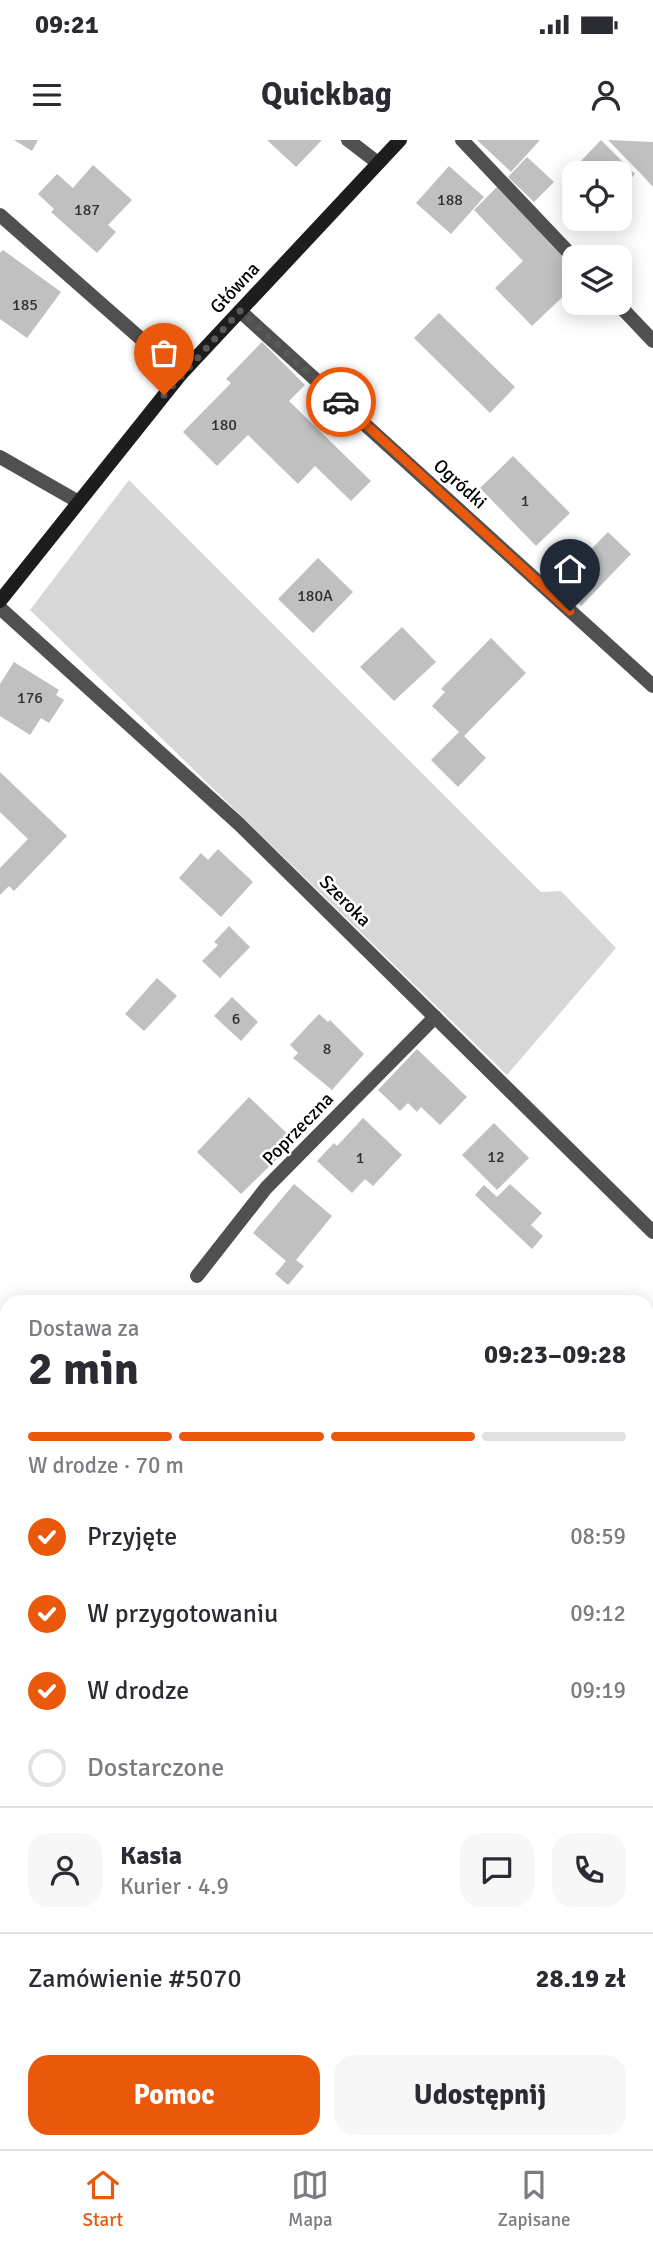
<!DOCTYPE html>
<html lang="pl">
<head>
<meta charset="utf-8">
<style>
  :root { --surface:#fff; --page:#f7f7f7; --text:#2b2b33; --muted:#7c7c81; --line:#e1e1e2; --accent:#ea580c }
  body { margin:0; font-family:Signika,sans-serif; background:var(--page); color:var(--text); height:100vh; display:flex; flex-direction:column; font-size:26px; white-space:nowrap }
  * { box-sizing:border-box; margin:0 }
  p { font-size:23px; color:var(--muted) }
  .icon { flex:none; width:38px; height:38px; fill:none; stroke:currentColor; stroke-width:2; stroke-linecap:round; stroke-linejoin:round }
  .map { position:relative; flex:1; overflow:hidden }
  .side { position:absolute; left:0px; top:1155px; width:654px; height:854px; display:flex; flex-direction:column; background:var(--surface); border-radius:21px 21px 0 0; box-shadow:0 4px 18px #0003 }
  .side>* { flex:none }
  .tools { position:absolute; left:562px; top:21px; display:grid; gap:14px }
  .tools a { display:grid; place-items:center; width:70px; height:70px; border-radius:14px; background:var(--surface); box-shadow:0 4px 18px #0003; font-size:35px }
  .pin { position:absolute; display:grid; place-items:center; width:60px; height:60px; color:#fff; margin:-72px -30px; border-radius:50% 50% 50% 0; rotate:-45deg; box-shadow:0 0 7px #0007 }
  .pin .icon { rotate:45deg }
  .courier { position:absolute; display:grid; place-items:center; width:70px; height:70px; margin:-35px; border:5px solid #ea580c; border-radius:50%; background:#fff; color:#222; box-shadow:0 2px 9px #0007 }
  .headline em { font-style:normal; font-weight:700 }
  .headline div { display:flex; flex-direction:column-reverse }
  .headline { display:flex; align-items:center; justify-content:space-between; height:119px; padding:0 28px }
  h1 { font-size:46px; font-weight:700; line-height:52px }
  .bar { display:grid; grid-template-columns:repeat(4,1fr); gap:10px 7px; align-content:center; height:84px; padding:0 28px }
  .bar i { height:9px; border-radius:5px; background:var(--line) }
  .bar .active { background:var(--accent) }
  .bar p { grid-column:span 4 }
  .line { display:flex; align-items:center; gap:18px; padding:0 28px; border-top:2px solid var(--line) }
  .line div { flex:1 }
  .round { display:grid; place-items:center; flex:none; width:74px; height:74px; border-radius:21px; background:var(--page) }
  ol { padding:0 28px; list-style:none }
  li { display:flex; align-items:center; gap:21px; height:77px }
  li p { margin-inline-start:auto }
  li .icon { padding:7px; border-radius:50%; background:var(--accent); color:#fff; stroke-width:4 }
  li:last-child { color:var(--muted) }
  li i { width:38px; height:38px; border:4px solid var(--line); border-radius:50% }
  .primary-button { display:flex; gap:14px; margin-top:auto; padding:14px 28px }
  .primary-button a { flex:1; height:80px; border-radius:21px; background:var(--accent); color:#fff; font-size:28px; font-weight:700; line-height:80px; text-align:center }
  .primary-button a+a { background:var(--page); color:var(--text) }
  .status { display:flex; justify-content:space-between; align-items:center; height:49px; padding:0 35px; background:var(--surface); direction:ltr }
  .status svg { height:19px; fill:currentColor }
  header { display:flex; justify-content:space-between; align-items:center; height:91px; padding:0 28px; background:var(--surface); font-size:32px; font-weight:700 }
  .tab-bar { display:flex; justify-content:space-around; align-items:center; height:98px; border-top:2px solid var(--line); background:var(--surface); font-size:19px; color:var(--muted) }
  .tab-bar a { display:grid; justify-items:center; gap:4px }
  .tab-bar .active { color:var(--accent) }
  .map>svg:first-child { display:block }
  .green { fill:#d7d7d7 }
  .building { fill:#c0c0c0 }
  .lines { fill:none; stroke-linecap:round; stroke-linejoin:round }
  .service { stroke:#505050; stroke-width:14 }
  .minor { stroke:#505050; stroke-width:14 }
  .secondary { stroke:#1d1d1d; stroke-width:14 }
  .done { stroke:#595959; stroke-width:7; stroke-dasharray:0 12.6 }
  .route { stroke:#ea580c; stroke-width:9 }
  .labels { text-anchor:middle; dominant-baseline:central; stroke-width:5; stroke-linejoin:round; paint-order:stroke }
  .number-label { font-size:16px; fill:#303030 }
  .street-label { font-size:19px; fill:#000; stroke:#fff }
</style>
</head>
<body>
<div class="status"><b>09:21</b><svg viewBox="0 0 49 12"><path d="M0 12V9h3v3zM5 12V6h3v6zM10 12V3h3v9zM15 12V0h3v12zM26 1h20v11H26zM47 4h2v5h-2z"/></svg></div>
<header><svg class="icon" aria-label="menu" viewBox="0 0 24 24"><path d="M4 6h16M4 12h16M4 18h16"/></svg>Quickbag<svg class="icon" aria-label="person" viewBox="0 0 24 24"><circle cx="12" cy="8" r="4"/><path d="M4 21q1-7 8-7t8 7"/></svg></header>
<div class="map">
<svg width="653" height="2009" viewBox="0 0 653 2009">
  <rect width="100%" height="100%" fill="#fff"/>
  <!-- green -->
  <g class="green">
    <polygon points="129,340 541,752 561,751 616,808 507,935 30,470"/>
    <polygon points="0,1529 7,1535 7,1677 0,1684"/>
  </g>
  <!-- building -->
  <g class="building">
    <polygon points="14,0 38,0 32,11"/>
    <polygon points="267,0 322,0 296,27"/>
    <polygon points="477,0 540,0 511,32"/>
    <polygon points="601,0 635,34 620,50 620,33 593,33 581,21"/>
    <polygon points="608,0 653,2 653,47 642,35"/>
    <polygon points="527,17 554,42 534,62 508,37"/>
    <polygon points="93,25 132,60 108,85 116,92 97,113 51,72 54,69 38,54 57,34 73,48"/>
    <polygon points="449,26 484,57 451,94 416,63"/>
    <polygon points="497,47 574,127 574,146 532,186 495,148 523,121 474,70"/>
    <polygon points="3,110 61,152 27,198 0,179 0,113"/>
    <polygon points="439,173 515,247 490,273 414,198"/>
    <polygon points="262,202 305,245 289,261 371,341 351,361 315,326 298,344 248,295 217,326 183,292 231,243 226,239"/>
    <polygon points="513,316 570,373 536,406 480,348"/>
    <polygon points="608,392 631,414 581,466 558,443"/>
    <polygon points="318,418 353,452 313,493 278,459"/>
    <polygon points="402,487 436,522 394,561 360,527"/>
    <polygon points="491,498 526,533 464,596 486,618 458,647 431,620 459,592 432,566 445,552 441,549"/>
    <polygon points="14,522 59,550 56,555 64,560 49,583 41,578 30,595 0,576 0,544"/>
    <polygon points="0,632 67,696 14,751 9,746 0,755 0,728 28,699 0,672"/>
    <polygon points="218,709 253,742 221,777 179,738 201,713 208,720"/>
    <polygon points="229,786 250,807 220,838 202,821 218,805 214,802"/>
    <polygon points="157,838 177,856 144,891 125,874"/>
    <polygon points="232,857 258,882 241,901 214,876"/>
    <polygon points="319,874 328,882 330,880 364,914 332,950 293,918 298,913 290,905"/>
    <polygon points="417,909 467,957 440,985 421,967 417,972 408,963 400,971 378,950"/>
    <polygon points="249,957 295,1001 241,1054 197,1012"/>
    <polygon points="363,978 402,1015 373,1046 365,1039 352,1053 317,1021 334,1003 337,1006"/>
    <polygon points="494,983 529,1018 497,1050 462,1015"/>
    <polygon points="294,1044 332,1076 296,1120 304,1126 288,1145 275,1134 286,1121 253,1093"/>
    <polygon points="510,1044 542,1073 531,1085 543,1096 532,1109 475,1055 484,1045 497,1057"/>
    <polygon points="648,1174 653,1180 653,1214 648,1208"/>
  </g>
  <g class="lines">
    <!-- service -->
    <g class="service">
      <polyline points="348,0 378,23"/>
      <polyline points="0,75 181,234"/>
      <polyline points="0,317 77,361"/>
      <polyline points="0,1299 7,1304"/>
      <polyline points="648,1794 653,1786"/>
    </g>
    <!-- minor -->
    <g class="minor">
      <polyline points="462,0 574,118"/>
      <polyline points="617,163 653,201"/>
      <polyline points="240,171 653,546"/>
      <polyline points="0,468 239,684 653,1092"/>
      <polyline points="197,1136 266,1048 435,877"/>
      <polyline points="0,1519 7,1524"/>
    </g>
    <!-- secondary -->
    <polyline class="secondary" points="0,461 181,234 400,0"/>
  </g>
  <g class="lines">
    <!-- done -->
    <polyline class="done" points="164,255 240,171 341,262"/>
    <!-- route -->
    <polyline class="route" points="341,262 570,471"/>
  </g>
  <g class="labels">
    <!-- number labels -->
    <g class="number-label">
      <text x="450" y="60">188</text>
      <text x="87" y="70">187</text>
      <text x="25" y="165">185</text>
      <text x="224" y="285">180</text>
      <text x="525" y="361">1</text>
      <text x="315" y="456">180A</text>
      <text x="30" y="558">176</text>
      <text x="236" y="879">6</text>
      <text x="327" y="909">8</text>
      <text x="496" y="1017">12</text>
      <text x="360" y="1018">1</text>
    </g>
    <!-- street labels -->
    <g class="street-label">
      <text transform="translate(235 148) rotate(-47)">Główna</text>
      <text transform="translate(460 344) rotate(42)">Ogródki</text>
      <text transform="translate(345 761) rotate(45)">Szeroka</text>
      <text transform="translate(298 989) rotate(-46)">Poprzeczna</text>
    </g>
  </g>
</svg>
<div class="tools">
<a><svg class="icon" aria-label="locate" viewBox="0 0 24 24"><circle cx="12" cy="12" r="6"/><path d="M12 2v4M12 18v4M2 12h4M18 12h4"/></svg></a>
<a><svg class="icon" aria-label="layers" viewBox="0 0 24 24"><path d="M12 4l9 5-9 5-9-5zM3 14l9 5 9-5"/></svg></a>
</div>
<div class="pin" style="left:164px;top:255px;background:#ea580c"><svg class="icon" aria-label="bag" viewBox="0 0 24 24"><path d="M5 8h14l-1 12H6zM9 8a3 3 0 0 1 6 0"/></svg></div>
<div class="pin" style="left:570px;top:471px;background:#1f2937"><svg class="icon" aria-label="home" viewBox="0 0 24 24"><path d="M3 11l9-7 9 7M6 9v11h12V9"/></svg></div>
<div class="courier" style="left:341px;top:262px"><svg class="icon" aria-label="car" viewBox="0 0 24 24"><path d="M5 17H2v-5l4-1 3-4h7l3 4 3 1v5h-3M9 17h6M6 11h13"/><circle cx="7" cy="17" r="2"/><circle cx="17" cy="17" r="2"/></svg></div>
<section class="side">
<div class="headline"><div><h1>2 min</h1><p>Dostawa za</p></div><em>09:23–09:28</em></div>
<div class="bar"><i class="active"></i><i class="active"></i><i class="active"></i><i></i><p>W drodze · 70 m</p></div>
<ol>
<li><svg class="icon" aria-label="check" viewBox="0 0 24 24"><path d="M5 12l5 5 9-10"/></svg>Przyjęte<p>08:59</p></li>
<li><svg class="icon" aria-label="check" viewBox="0 0 24 24"><path d="M5 12l5 5 9-10"/></svg>W przygotowaniu<p>09:12</p></li>
<li><svg class="icon" aria-label="check" viewBox="0 0 24 24"><path d="M5 12l5 5 9-10"/></svg>W drodze<p>09:19</p></li>
<li><i></i>Dostarczone</li>
</ol>
<div class="line" style="height:126px"><a class="round"><svg class="icon" aria-label="person" viewBox="0 0 24 24"><circle cx="12" cy="8" r="4"/><path d="M4 21q1-7 8-7t8 7"/></svg></a><div><b>Kasia</b><p>Kurier · 4.9</p></div><a class="round"><svg class="icon" aria-label="chat" viewBox="0 0 24 24"><path d="M4 5h16v11H9l-5 4z"/></svg></a><a class="round"><svg class="icon" aria-label="phone" viewBox="0 0 24 24"><path d="M5 4h4l2 5-3 2q2 4 5 5l2-3 5 2v4C11 20 4 13 5 4z"/></svg></a></div>
<div class="line" style="height:91px"><div>Zamówienie #5070</div><b>28.19 zł</b></div>
<div class="primary-button"><a>Pomoc</a><a>Udostępnij</a></div>
</section>
</div>
<nav class="tab-bar">
<a class="active"><svg class="icon" aria-label="home" viewBox="0 0 24 24"><path d="M3 11l9-7 9 7M6 9v11h12V9"/></svg>Start</a>
<a><svg class="icon" aria-label="map" viewBox="0 0 24 24"><path d="M3 6l6-2 6 2 6-2v14l-6 2-6-2-6 2zM9 4v14M15 6v14"/></svg>Mapa</a>
<a><svg class="icon" aria-label="saved" viewBox="0 0 24 24"><path d="M7 4h10v16l-5-4-5 4z"/></svg>Zapisane</a>
</nav>
</body>
</html>
